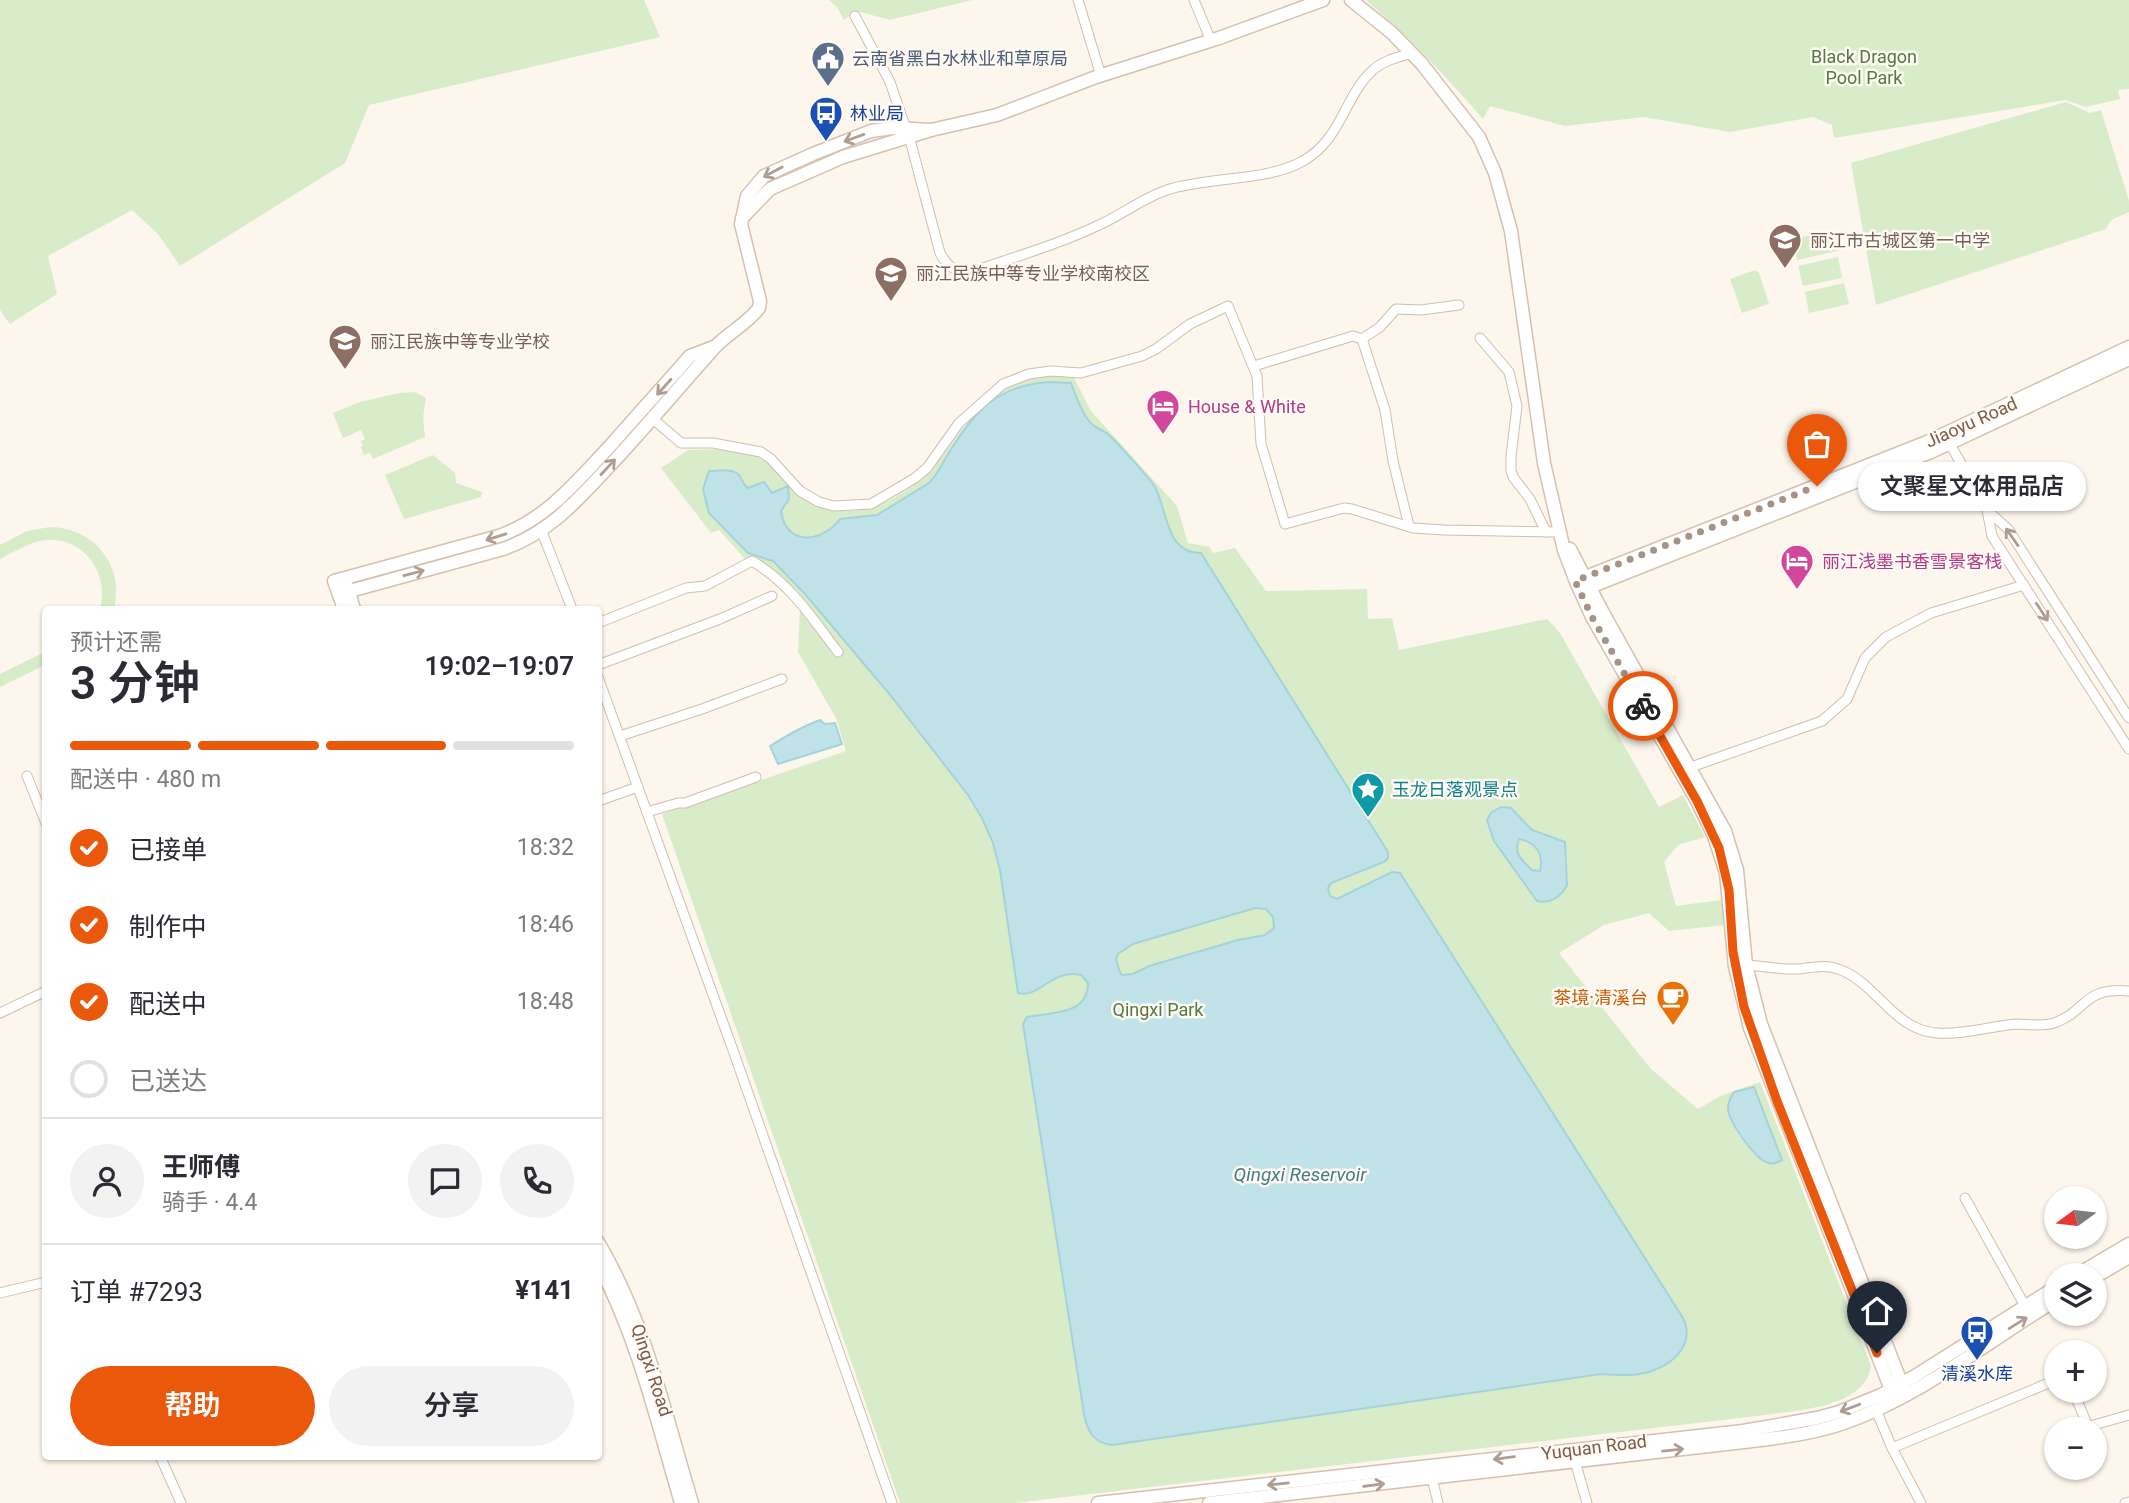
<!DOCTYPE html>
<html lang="zh">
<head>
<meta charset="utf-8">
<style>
  :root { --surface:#fff; --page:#f2f2f3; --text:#2b2b33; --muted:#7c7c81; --line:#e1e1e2; --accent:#ea580c }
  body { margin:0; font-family:Roboto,"Noto Sans SC",sans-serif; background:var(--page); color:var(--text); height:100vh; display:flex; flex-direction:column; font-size:26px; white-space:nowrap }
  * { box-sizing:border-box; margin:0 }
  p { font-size:23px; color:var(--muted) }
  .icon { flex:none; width:38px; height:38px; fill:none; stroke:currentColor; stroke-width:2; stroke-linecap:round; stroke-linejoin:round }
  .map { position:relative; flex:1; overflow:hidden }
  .panel { position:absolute; left:42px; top:606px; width:560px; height:854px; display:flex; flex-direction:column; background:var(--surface); border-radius:7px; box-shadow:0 2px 5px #0004 }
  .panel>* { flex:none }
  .needle { width:46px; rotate:255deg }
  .buttons { position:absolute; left:2044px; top:1186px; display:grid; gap:14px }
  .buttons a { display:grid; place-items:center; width:63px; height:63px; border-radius:50%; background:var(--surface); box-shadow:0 2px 5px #0004; font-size:35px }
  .pin { position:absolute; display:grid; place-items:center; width:60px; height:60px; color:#fff; margin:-72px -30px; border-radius:50% 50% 50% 0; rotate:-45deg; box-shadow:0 0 7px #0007 }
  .pin .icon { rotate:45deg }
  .courier { position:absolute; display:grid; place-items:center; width:70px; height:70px; margin:-35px; border:5px solid #ea580c; border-radius:50%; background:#fff; color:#222; box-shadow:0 2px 9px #0007 }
  .bubble { position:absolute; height:49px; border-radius:24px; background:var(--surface); box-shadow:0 2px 5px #0004; font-size:23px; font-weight:600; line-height:49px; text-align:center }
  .headline em { font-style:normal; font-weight:600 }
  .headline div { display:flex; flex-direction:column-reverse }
  .headline { display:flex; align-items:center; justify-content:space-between; height:119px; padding:0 28px }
  h1 { font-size:46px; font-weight:600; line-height:52px }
  .bar { display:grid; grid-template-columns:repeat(4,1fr); gap:10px 7px; align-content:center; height:84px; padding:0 28px }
  .bar i { height:9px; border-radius:5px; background:var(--line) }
  .bar .active { background:var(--accent) }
  .bar p { grid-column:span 4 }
  .line { display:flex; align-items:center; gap:18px; padding:0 28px; border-top:2px solid var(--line) }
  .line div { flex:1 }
  .round { display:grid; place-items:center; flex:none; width:74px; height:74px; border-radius:37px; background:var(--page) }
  ol { padding:0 28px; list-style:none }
  li { display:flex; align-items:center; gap:21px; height:77px }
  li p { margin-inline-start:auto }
  li .icon { padding:7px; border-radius:50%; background:var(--accent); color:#fff; stroke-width:4 }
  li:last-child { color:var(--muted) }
  li i { width:38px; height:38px; border:4px solid var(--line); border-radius:50% }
  .cta { display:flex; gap:14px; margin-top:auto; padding:14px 28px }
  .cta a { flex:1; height:80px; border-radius:42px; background:var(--accent); color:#fff; font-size:28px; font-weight:600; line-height:80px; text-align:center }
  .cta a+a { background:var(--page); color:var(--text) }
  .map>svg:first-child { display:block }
  .green { fill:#d8ecc9 }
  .water { fill:#bfe3e8; stroke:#a5d3da; stroke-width:2; fill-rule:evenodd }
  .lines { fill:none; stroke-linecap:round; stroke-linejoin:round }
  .street-casing { stroke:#d1beb0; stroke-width:11 }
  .secondary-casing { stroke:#d6c0b0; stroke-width:15 }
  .street { stroke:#fff; stroke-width:9 }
  .secondary { stroke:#fff; stroke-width:12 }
  .oneway { stroke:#af9d94 }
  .done { stroke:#a89285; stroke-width:7; stroke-dasharray:0 12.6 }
  .route { stroke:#ea580c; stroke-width:9 }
  .labels { text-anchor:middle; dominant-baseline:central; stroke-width:5; stroke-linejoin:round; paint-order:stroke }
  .park-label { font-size:18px; fill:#537a41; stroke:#fffaf3 }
  .service-label { font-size:18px; fill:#4e5e75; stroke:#fffaf3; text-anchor:start }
  .transit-label { font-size:18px; fill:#164399; stroke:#fffaf3; text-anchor:start }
  .education-label { font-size:18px; fill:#785e54; stroke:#fffaf3; text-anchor:start }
  .hotel-label { font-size:18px; fill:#b23c85; stroke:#fffaf3; text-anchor:start }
  .street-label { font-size:18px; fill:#7a5c4d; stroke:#fffaf3 }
  .culture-label { font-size:18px; fill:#0d838f; stroke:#fffaf3; text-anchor:start }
  .food-label { font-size:18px; fill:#c56008; stroke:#fffaf3; text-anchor:end }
  .water-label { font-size:19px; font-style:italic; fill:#437c86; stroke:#fffaf3 }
</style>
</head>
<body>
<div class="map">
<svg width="2129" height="1503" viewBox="0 0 2129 1503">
  <rect width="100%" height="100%" fill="#fdf6ec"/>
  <!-- green -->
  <g class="green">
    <polygon points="0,0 644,0 660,37 369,105 345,163 180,266 158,234 132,210 48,256 57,294 10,324 0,310"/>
    <polygon points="829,0 972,0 890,20 857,11 844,20 837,7"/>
    <path d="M1366,0H2129V89L2118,90L2120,99L2086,107L2066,100L1834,138L1832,125L1813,117L1730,132L1644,117L1565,126L1490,106L1483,119C1446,76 1408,37 1366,0Z"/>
    <polygon points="2066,102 2090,113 2101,110 2129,201 2129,212 2111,220 2106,229 1876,305 1851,163"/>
    <polygon points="1832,230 1837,251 1797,260 1793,239"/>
    <polygon points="1838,257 1842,278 1803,286 1798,266"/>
    <polygon points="1755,270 1759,273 1769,304 1742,313 1730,279"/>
    <polygon points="1844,283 1849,304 1809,313 1805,292"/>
    <path d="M1073,376L1091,411L1177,506L1188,543L1210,547L1213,553L1235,548L1266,591L1367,589L1368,619L1392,618L1399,650L1547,619L1560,633L1659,807L1683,795L1705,837L1678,845L1664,862L1676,906L1721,900L1725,925L1669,931L1649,913L1604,925L1559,953L1650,1068L1698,1109L1720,1096L1760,1082L1871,1366C1865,1408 1797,1410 1765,1415L1014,1503H900L662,814L846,751L836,718L798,652L800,609L788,592L745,559L719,530L711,533L661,468L688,450L721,449L754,455L771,464L817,505C858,523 905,498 933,467C957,441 972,406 1005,388C1027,376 1049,377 1073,376Z"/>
    <polygon points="399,393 415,392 426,398 423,418 425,437 373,459 370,452 364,455 361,447 363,446 361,441 365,439 361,430 343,438 333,413 360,402"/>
    <polygon points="433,455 455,473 456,483 482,492 481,497 404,519 385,475"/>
    <path d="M50,527C94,528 125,565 114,609H100C110,574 84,536 45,540C30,542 14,552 0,559V545L27,531Z"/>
    <polygon points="45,652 45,665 0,687 0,674"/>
  </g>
  <!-- water -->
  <g class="water">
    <path d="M1048,382L1071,383C1076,396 1081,412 1090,422C1095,428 1102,430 1108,434C1115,440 1151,480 1155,487C1168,511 1165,553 1201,553L1388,852V858L1384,862L1331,883L1328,888L1330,896L1337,899L1392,872L1400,873L1683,1318C1697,1347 1667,1370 1640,1374C1628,1376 1614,1375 1601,1374L1112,1445C1093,1443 1087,1430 1084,1414L1023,1024L1027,1017C1050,1012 1088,1016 1088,983L1081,975C1052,968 1039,999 1018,993L1000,870L993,843L982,818L968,795L891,696L805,594L773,561L748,553L709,513L703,489L709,471C717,471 731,468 738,474C743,479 742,484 748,488L764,482L772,493L788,486L789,499L781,511C786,547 822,543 840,519L877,515L929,483C937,475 941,466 947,456C973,413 995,386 1048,382ZM1255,908L1266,909L1273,917L1274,928L1265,935L1238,940L1149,966L1133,974L1122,975L1119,970L1116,959L1118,954L1133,944Z"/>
    <path d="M820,720L825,724L835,723L842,744L778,764L770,746C786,736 803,726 820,720Z"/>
    <path d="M1501,807L1511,808L1532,830L1565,842L1567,885C1561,897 1550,904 1537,901L1494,841L1487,820L1491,813ZM1519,839C1536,842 1544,854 1540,871L1532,870C1522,860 1513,854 1519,839Z"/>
    <path d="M1754,1087L1782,1160C1776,1163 1772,1165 1766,1162C1754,1157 1728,1121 1728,1108C1728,1101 1731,1097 1734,1092Z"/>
  </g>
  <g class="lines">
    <defs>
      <g id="street">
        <polyline points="1078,0 1101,76"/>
        <polyline points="1194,0 1211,41"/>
        <polyline points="855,16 890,82 906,129"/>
        <path d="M909,136L940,253C947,266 955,273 971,272C1014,257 1060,244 1101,224C1123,214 1143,198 1167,190C1206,177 1269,181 1303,161C1342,139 1344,96 1373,70C1384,60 1399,57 1412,53"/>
        <polyline points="1480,338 1509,372 1517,406 1511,456 1511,470 1513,477 1530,499 1546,532"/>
        <polyline points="1362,339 1385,410 1393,461 1409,526"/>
        <polyline points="1254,366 1353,336 1362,339 1380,327 1396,309 1421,310 1459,305"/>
        <polyline points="653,419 681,443 713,443 761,452 771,459 800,491 819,502 834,506 871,504 915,478 927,468 959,423 1003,384 1029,374 1051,371 1081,373 1142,356 1156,349 1190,324 1228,306 1257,376 1261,444 1285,524 1344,508 1352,509 1413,528 1444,530 1559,532"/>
        <polyline points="1950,444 1987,510 1992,536 2129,749"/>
        <polyline points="1988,511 2008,529 2129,718"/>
        <polyline points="542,532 572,609"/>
        <path d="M598,623L686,588L705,586L752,561C791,584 811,617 838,652"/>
        <polyline points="598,665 720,619 772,596"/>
        <polyline points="598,677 734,1053 892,1503"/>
        <polyline points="620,736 702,709 782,679"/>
        <polyline points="1691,767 1822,721 1847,699 1865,658 1886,637 1931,613 2024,585"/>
        <polyline points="27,776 46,823"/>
        <polyline points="598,801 638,787"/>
        <polyline points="647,812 678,803 685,803 756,777"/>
        <path d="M1746,965C1764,966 1782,970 1799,969C1815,967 1826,964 1841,970C1878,985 1894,1030 1937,1033C1964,1035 1991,1026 2017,1024C2029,1024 2042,1027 2054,1023C2088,1011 2082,987 2129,991"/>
        <polyline points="0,1013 46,991"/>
        <polyline points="1965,1198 2025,1306"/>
        <polyline points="0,1293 46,1282"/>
        <polyline points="2073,1391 2087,1424 2090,1426 2129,1415"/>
        <polyline points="1876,1410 1892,1448 1921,1503"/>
        <polyline points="1892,1448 2056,1380"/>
        <polyline points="160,1456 181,1503"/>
        <polyline points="1575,1461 1587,1503"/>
        <polyline points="1432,1478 1438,1503"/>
        <polyline points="2125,1503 2129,1502"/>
      </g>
      <g id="secondary">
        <polyline points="1351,0 1392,33 1422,64 1479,137 1495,173 1511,231 1544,463 1564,550 1577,584 1592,617 1697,801 1714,836 1726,873 1735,967 1750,1028 1895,1400"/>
        <polyline points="742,218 770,189 843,157 931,130 997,115 1096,77 1219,38 1323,0"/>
        <polyline points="1570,549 1602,611 1725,831 1737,870 1746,965 1761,1024 1906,1395"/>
        <polyline points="1578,580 1927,442 2129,347"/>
        <polyline points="347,586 354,609"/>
        <polyline points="1585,589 1931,452 2129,359"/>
        <path d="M339,594L503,549C552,532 581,496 615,460C649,423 681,385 715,347C728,333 747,324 759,308L760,301L741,224L747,196L764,176L813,154L871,131L893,128L931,130"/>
        <path d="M344,609L334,581L499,536C547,519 577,481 611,445C637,415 664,386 690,356L716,346"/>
        <path d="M598,1242C646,1323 665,1414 692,1503"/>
        <path d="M598,1263C638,1339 657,1421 681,1503"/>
        <polyline points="2075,1276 2129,1244"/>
        <polyline points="2095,1277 2129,1257"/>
        <polyline points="1098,1503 1743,1431 1817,1418 1839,1412 1881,1395 1915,1376 2056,1287"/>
        <path d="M1209,1503L1744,1442C1778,1438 1812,1434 1844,1423C1921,1396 1987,1342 2056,1300"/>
      </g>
    </defs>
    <!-- street casing -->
    <use href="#street" class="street-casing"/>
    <!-- secondary casing -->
    <use href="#secondary" class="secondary-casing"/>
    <!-- street -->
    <use href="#street" class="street"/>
    <!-- secondary -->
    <use href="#secondary" class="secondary"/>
  </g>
  <!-- one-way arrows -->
  <defs><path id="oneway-shaft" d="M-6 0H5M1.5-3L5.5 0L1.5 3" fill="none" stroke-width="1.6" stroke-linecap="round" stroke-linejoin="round" transform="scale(1.75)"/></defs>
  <g class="oneway">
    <use href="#oneway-shaft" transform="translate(854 138) rotate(160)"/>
    <use href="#oneway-shaft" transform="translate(773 172) rotate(152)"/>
    <use href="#oneway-shaft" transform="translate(664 387) rotate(132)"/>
    <use href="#oneway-shaft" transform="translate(608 467) rotate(-47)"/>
    <use href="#oneway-shaft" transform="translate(496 537) rotate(163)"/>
    <use href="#oneway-shaft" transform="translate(2012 537) rotate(-125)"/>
    <use href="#oneway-shaft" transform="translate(414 573) rotate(-15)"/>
    <use href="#oneway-shaft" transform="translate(2042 612) rotate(57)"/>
    <use href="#oneway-shaft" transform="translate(2018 1323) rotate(-32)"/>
    <use href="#oneway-shaft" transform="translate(1850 1408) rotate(159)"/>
    <use href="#oneway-shaft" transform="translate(1673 1450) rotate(-6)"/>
    <use href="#oneway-shaft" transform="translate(1504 1458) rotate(173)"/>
    <use href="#oneway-shaft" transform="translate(1278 1484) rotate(174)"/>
    <use href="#oneway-shaft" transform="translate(1374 1485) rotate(-7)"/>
  </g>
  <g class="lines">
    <!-- done -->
    <polyline class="done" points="1643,706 1592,617 1575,581 1817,486"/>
    <!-- route -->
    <polyline class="route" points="1643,706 1697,801 1719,848 1729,890 1733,952 1744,1007 1777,1101 1877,1353"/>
  </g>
  <!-- icons -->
  <defs>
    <symbol id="civic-pin" viewBox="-11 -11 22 30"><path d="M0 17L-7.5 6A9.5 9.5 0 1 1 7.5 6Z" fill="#5c6f8a" stroke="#fffaf3"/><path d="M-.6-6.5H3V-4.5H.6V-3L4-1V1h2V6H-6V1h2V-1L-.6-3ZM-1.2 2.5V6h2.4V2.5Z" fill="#fff"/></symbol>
    <symbol id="bus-pin" viewBox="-11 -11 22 30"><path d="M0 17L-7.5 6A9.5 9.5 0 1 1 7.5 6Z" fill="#1a4fb4" stroke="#fffaf3"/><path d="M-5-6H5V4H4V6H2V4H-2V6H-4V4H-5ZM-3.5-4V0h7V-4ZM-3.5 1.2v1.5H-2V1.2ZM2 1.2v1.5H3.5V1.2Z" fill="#fff"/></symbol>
    <symbol id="school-pin" viewBox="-11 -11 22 30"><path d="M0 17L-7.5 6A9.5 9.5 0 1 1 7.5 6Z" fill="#8d6e63" stroke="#fffaf3"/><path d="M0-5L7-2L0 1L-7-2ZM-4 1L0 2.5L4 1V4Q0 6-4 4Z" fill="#fff"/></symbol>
    <symbol id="hotel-pin" viewBox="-11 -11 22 30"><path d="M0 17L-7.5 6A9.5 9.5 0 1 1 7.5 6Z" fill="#d1479c" stroke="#fffaf3"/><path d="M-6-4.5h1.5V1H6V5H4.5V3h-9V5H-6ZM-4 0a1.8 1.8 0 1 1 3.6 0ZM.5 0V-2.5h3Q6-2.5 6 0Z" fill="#fff"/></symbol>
    <symbol id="sight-pin" viewBox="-11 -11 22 30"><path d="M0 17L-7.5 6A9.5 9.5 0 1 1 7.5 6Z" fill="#0f9aa8" stroke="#fffaf3"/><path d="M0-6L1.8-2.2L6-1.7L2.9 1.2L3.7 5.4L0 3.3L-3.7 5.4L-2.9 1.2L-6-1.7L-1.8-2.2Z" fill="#fff"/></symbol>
    <symbol id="cafe-pin" viewBox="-11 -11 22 30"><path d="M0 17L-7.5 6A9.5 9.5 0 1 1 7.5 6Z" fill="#e8710a" stroke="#fffaf3"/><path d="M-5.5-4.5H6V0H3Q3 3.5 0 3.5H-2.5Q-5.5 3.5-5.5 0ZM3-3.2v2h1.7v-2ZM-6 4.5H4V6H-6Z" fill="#fff"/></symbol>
  </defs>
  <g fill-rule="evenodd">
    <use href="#civic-pin" x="809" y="39" width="38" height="52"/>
    <use href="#bus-pin" x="807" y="94" width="38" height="52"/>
    <use href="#school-pin" x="1766" y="221" width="38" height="52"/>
    <use href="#school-pin" x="872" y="254" width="38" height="52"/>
    <use href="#school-pin" x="326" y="322" width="38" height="52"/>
    <use href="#hotel-pin" x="1144" y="387" width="38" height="52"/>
    <use href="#hotel-pin" x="1778" y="542" width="38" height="52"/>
    <use href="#sight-pin" x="1349" y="770" width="38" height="52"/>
    <use href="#cafe-pin" x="1654" y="978" width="38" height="52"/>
    <use href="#bus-pin" x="1958" y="1313" width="38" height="52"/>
  </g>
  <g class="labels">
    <!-- park labels -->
    <g class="park-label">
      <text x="1864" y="56">Black Dragon<tspan x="1864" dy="21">Pool Park</tspan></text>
      <text x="1158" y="1009">Qingxi Park</text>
    </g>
    <!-- service labels -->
    <g class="service-label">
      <text x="852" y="58">云南省黑白水林业和草原局</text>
    </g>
    <!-- transit labels -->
    <g class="transit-label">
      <text x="850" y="113">林业局</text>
      <text x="1977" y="1373" text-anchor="middle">清溪水库</text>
    </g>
    <!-- education labels -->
    <g class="education-label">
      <text x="1810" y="240">丽江市古城区第一中学</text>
      <text x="916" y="273">丽江民族中等专业学校南校区</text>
      <text x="370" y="341">丽江民族中等专业学校</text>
    </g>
    <!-- hotel labels -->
    <g class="hotel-label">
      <text x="1188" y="406">House &amp; White</text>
      <text x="1822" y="561">丽江浅墨书香雪景客栈</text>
    </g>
    <!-- street labels -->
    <g class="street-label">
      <text transform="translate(1971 422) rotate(-24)">Jiaoyu Road</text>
      <text transform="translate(652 1370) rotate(72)">Qingxi Road</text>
      <text transform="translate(1594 1447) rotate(-7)">Yuquan Road</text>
    </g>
    <!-- culture labels -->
    <g class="culture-label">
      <text x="1392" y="789">玉龙日落观景点</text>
    </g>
    <!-- food labels -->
    <g class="food-label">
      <text x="1648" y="997">茶境·清溪台</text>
    </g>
    <!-- water labels -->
    <g class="water-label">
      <text x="1300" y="1174">Qingxi Reservoir</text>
    </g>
  </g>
</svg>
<div class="buttons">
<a><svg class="needle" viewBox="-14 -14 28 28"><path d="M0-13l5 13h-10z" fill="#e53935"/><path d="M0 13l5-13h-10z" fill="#7c7c81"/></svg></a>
<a><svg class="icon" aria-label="layers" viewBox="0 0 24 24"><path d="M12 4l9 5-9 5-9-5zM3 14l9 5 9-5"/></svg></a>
<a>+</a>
<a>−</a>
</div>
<div class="pin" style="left:1817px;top:486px;background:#ea580c"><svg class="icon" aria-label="bag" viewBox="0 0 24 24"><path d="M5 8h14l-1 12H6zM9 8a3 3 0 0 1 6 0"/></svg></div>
<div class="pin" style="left:1877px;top:1353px;background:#1f2937"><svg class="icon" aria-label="home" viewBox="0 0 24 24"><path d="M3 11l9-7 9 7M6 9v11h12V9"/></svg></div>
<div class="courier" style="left:1643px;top:706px"><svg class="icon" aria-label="bike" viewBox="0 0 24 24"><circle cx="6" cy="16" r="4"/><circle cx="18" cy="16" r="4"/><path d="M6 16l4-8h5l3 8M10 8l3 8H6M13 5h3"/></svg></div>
<div class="bubble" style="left:1858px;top:462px;width:228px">文聚星文体用品店</div>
<section class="panel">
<div class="headline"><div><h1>3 分钟</h1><p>预计还需</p></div><em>19:02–19:07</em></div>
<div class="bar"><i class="active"></i><i class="active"></i><i class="active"></i><i></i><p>配送中 · 480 m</p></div>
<ol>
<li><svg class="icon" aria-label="check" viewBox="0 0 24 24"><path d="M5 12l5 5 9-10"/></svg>已接单<p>18:32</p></li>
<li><svg class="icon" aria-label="check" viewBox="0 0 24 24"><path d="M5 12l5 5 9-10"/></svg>制作中<p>18:46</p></li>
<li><svg class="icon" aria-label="check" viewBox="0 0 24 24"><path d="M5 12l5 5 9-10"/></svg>配送中<p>18:48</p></li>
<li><i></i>已送达</li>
</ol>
<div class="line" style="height:126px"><a class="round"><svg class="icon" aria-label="person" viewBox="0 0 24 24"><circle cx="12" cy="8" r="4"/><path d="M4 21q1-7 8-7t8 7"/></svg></a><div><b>王师傅</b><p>骑手 · 4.4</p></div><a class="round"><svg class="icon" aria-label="chat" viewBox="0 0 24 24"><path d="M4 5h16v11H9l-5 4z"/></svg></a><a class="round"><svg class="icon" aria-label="phone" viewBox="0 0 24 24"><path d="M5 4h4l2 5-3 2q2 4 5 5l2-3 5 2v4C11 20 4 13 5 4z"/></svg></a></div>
<div class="line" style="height:91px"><div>订单 #7293</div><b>¥141</b></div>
<div class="cta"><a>帮助</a><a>分享</a></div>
</section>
</div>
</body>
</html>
